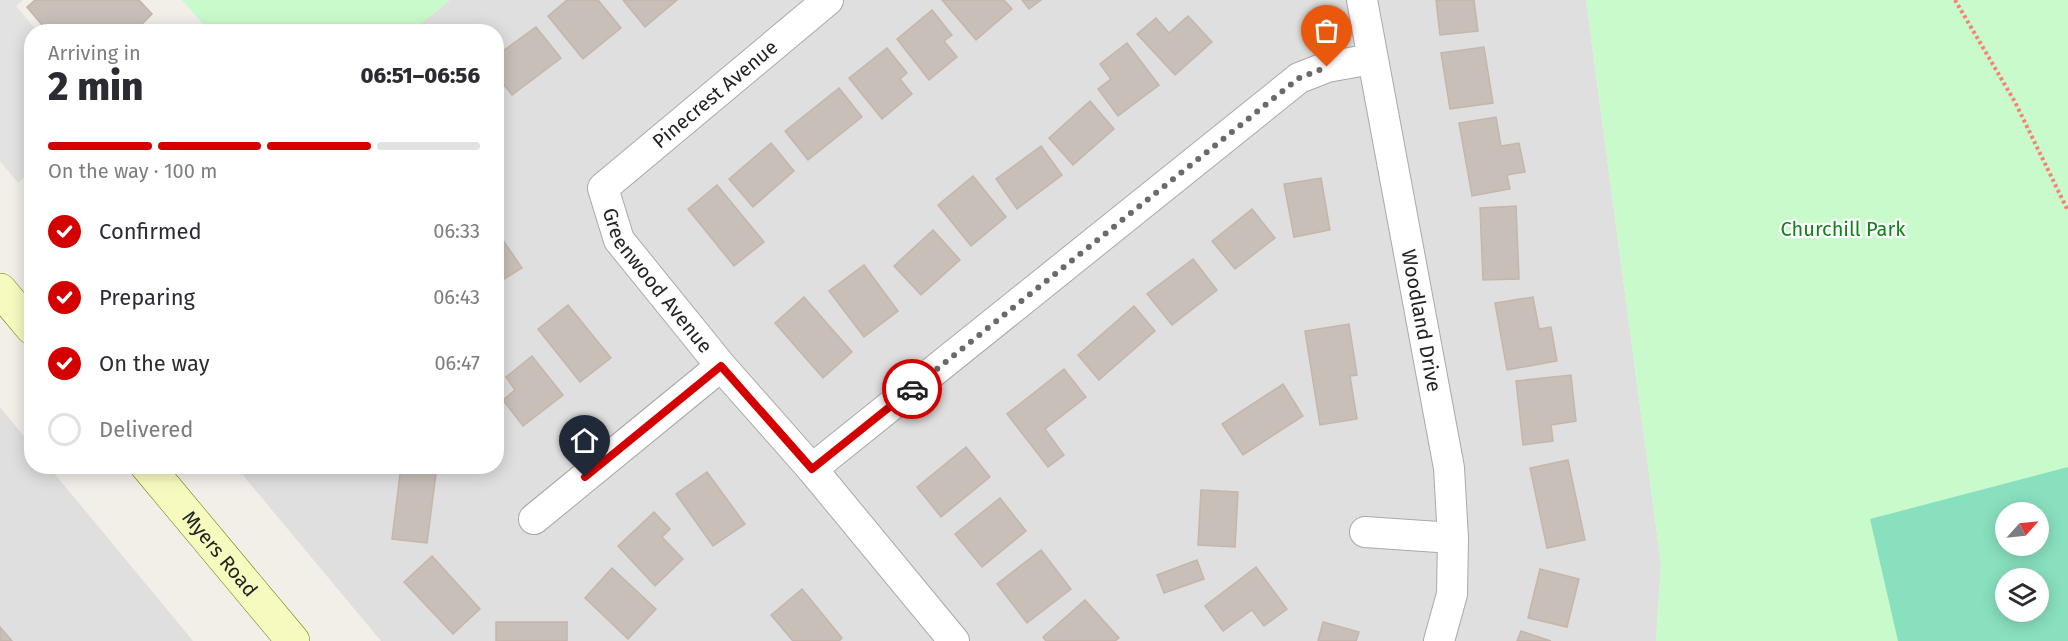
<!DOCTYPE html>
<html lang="en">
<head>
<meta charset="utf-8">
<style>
  :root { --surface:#fff; --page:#f2f2f3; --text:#2b2b33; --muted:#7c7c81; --line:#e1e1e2; --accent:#d40000 }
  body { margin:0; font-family:"Fira Sans",sans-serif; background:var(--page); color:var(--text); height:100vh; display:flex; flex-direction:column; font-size:22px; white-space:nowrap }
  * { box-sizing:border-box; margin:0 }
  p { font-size:20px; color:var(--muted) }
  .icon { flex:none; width:33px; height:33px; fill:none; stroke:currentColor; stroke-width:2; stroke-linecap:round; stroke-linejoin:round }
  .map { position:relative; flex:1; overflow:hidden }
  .drawer { position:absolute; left:24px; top:24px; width:480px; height:450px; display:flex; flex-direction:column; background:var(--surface); border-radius:24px; box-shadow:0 3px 15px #0003 }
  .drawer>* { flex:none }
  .needle { width:39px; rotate:63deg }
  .controls { position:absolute; left:1995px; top:502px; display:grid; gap:12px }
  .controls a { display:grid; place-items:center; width:54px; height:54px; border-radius:50%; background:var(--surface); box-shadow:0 3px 15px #0003; font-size:30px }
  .pin { position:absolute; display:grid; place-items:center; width:51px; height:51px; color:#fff; margin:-62px -26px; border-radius:50% 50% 50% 0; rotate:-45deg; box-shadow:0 0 6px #0007 }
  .pin .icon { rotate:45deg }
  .courier { position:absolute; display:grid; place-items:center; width:60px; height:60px; margin:-30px; border:4px solid #d40000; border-radius:50%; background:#fff; color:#222; box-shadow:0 2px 8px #0007 }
  .summary em { font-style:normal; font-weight:800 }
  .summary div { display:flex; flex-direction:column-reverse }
  .summary { display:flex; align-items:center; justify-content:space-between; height:102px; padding:0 24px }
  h1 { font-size:39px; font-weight:800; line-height:45px }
  .bar { display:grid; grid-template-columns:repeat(4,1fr); gap:9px 6px; align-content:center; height:72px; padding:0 24px }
  .bar i { height:8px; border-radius:4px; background:var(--line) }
  .bar .current { background:var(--accent) }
  .bar p { grid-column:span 4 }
  ol { padding:0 24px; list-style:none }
  li { display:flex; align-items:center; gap:18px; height:66px }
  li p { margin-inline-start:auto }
  li .icon { padding:6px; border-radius:50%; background:var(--accent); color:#fff; stroke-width:4 }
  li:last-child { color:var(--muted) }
  li i { width:33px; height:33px; border:3px solid var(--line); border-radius:50% }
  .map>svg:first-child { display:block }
  .residential { fill:#e0dfdf }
  .park { fill:#c8facc; fill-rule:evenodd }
  .pitch { fill:#88e0be; fill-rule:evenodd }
  .parking { fill:#e2e2e2 }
  .building { fill:#c7bfb8; stroke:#c4b6ab; stroke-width:1.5 }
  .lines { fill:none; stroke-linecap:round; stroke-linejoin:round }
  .minor-casing { stroke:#a9a9a9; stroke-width:32 }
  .secondary-casing { stroke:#707d05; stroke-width:34 }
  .path { stroke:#fa8072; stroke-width:4; stroke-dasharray:3 3; stroke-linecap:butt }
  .minor { stroke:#fff; stroke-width:30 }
  .secondary { stroke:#f7fabf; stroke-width:33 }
  .done { stroke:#6b6a68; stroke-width:6; stroke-dasharray:0 10.8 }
  .route { stroke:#d40000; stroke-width:8 }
  .labels { text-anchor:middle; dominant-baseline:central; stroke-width:4.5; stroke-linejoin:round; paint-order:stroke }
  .street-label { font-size:20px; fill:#222; stroke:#fff }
  .park-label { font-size:20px; fill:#0c8416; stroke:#fff }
</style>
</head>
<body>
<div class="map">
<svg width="2068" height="641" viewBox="0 0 2068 641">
  <rect width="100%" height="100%" fill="#f2efe9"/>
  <!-- residential -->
  <g class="residential">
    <polygon points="450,0 1586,0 1661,564 1656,641 381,641 236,467 496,466 496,32 412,31"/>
    <polygon points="0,407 31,445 32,466 49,467 193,641 0,641"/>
  </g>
  <!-- park -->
  <g class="park">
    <polygon points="182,0 450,0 412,31 210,32"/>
    <path d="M1586,0H2068V641H1656L1661,564ZM2006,513H2038V546H2006ZM2006,579H2038V612H2006Z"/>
  </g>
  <!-- pitch -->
  <path class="pitch" d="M2068,467V641H1898L1870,519ZM2006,513H2038V546H2006ZM2006,579H2038V612H2006Z"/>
  <!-- parking -->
  <polygon class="parking" points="0,0 23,0 16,6 37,31 32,32 31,171 18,183 0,161"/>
  <!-- building -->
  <g class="building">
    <polygon points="35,0 139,0 152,14 134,32 66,32 62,26 56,32 48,32 27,7"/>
    <polygon points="567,0 598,0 621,28 583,59 548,16"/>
    <polygon points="623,0 677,0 645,27"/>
    <polygon points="942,0 1004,0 1012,9 976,40"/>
    <polygon points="1022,0 1041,0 1029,9"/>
    <polygon points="1436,0 1474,0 1478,31 1440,35"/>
    <polygon points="932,10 952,35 944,41 957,57 929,80 897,39"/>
    <polygon points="1188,16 1212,42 1175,75 1137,34 1156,18 1169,33"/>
    <polygon points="536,27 561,58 512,95 496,75 496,56"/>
    <polygon points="1127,43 1159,85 1118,116 1098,89 1111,79 1100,64"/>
    <polygon points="1484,47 1493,103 1450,109 1441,53"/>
    <polygon points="887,48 907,73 900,79 912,94 882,119 849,78"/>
    <polygon points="839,88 862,117 808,160 785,131"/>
    <polygon points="1090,101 1114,129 1073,165 1049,138"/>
    <polygon points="1496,117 1501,146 1519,143 1525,172 1507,175 1510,189 1472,196 1459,123"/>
    <polygon points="771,143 794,171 753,207 729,179"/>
    <polygon points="1041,146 1062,175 1017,209 996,179"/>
    <polygon points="973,176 1006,217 971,246 938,205"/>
    <polygon points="1321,178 1330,230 1294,237 1284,184"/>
    <polygon points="717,185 764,242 734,266 688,209"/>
    <polygon points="1516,206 1519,279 1483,280 1480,208"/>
    <polygon points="1252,209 1275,238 1235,269 1212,241"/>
    <polygon points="496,230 522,268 496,284"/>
    <polygon points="933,230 960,260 921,295 894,266"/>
    <polygon points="1193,259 1217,290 1172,325 1147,294"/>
    <polygon points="864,265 898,311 864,337 829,291"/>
    <polygon points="804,297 852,352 823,378 775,323"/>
    <polygon points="1533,297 1539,329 1551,327 1557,361 1507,370 1495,303"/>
    <polygon points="568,305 611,358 580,382 538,329"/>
    <polygon points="1134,306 1155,331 1099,380 1078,355"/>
    <polygon points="1349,324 1357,375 1350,376 1357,419 1320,425 1305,331"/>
    <polygon points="532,356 563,395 523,426 503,400 515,390 506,377"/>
    <polygon points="1064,369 1086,397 1045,429 1064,455 1048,467 1007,414"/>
    <polygon points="1571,375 1576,421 1551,425 1553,441 1523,445 1516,381"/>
    <polygon points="1283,384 1303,416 1243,455 1222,424"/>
    <polygon points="966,447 990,477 941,517 917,487"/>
    <polygon points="1568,460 1585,540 1547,548 1530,468"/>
    <polygon points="401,466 437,466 427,543 392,539"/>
    <polygon points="707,472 745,524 713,546 676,494"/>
    <polygon points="1201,490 1238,492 1235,547 1198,545"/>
    <polygon points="1000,498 1026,531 982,567 955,534"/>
    <polygon points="654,512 670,529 662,537 683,559 655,586 618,546"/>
    <polygon points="1041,550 1071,589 1027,623 997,584"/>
    <polygon points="432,556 480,609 453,634 404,582"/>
    <polygon points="1197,560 1204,579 1164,593 1157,575"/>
    <polygon points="1256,567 1287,609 1264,626 1252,610 1223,631 1205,606"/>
    <polygon points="612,568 656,609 628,639 585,598"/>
    <polygon points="1540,569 1579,579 1567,627 1528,618"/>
    <polygon points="802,589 842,638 839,641 793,641 771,615"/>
    <polygon points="1085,600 1119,638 1115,641 1046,641 1043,637"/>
    <rect x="496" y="622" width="71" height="19"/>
    <polygon points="1323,622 1359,632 1356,641 1318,641"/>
    <polygon points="0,627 12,641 0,641"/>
    <polygon points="1521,631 1551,641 1517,641"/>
  </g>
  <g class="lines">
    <defs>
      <g id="minor">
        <path id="s1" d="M828,0L603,188L619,240L721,366L812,469L954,641"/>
        <path id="s2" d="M1362,0L1449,468L1453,538L1452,594L1439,641"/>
        <polyline points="812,469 1299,78 1327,67 1372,59"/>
        <polyline points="534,519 721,366"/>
        <polyline points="1365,532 1453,538"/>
      </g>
      <g id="secondary">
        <polyline points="0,290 32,328"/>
        <path id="s3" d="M147,466L293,641"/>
      </g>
    </defs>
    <!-- minor casing -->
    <use href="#minor" class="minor-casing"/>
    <!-- secondary casing -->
    <use href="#secondary" class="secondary-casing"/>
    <!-- path -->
    <polyline class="path" points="1955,0 2015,102 2068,211"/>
    <!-- minor -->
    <use href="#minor" class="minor"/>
    <!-- secondary -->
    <use href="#secondary" class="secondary"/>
  </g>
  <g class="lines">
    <!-- done -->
    <polyline class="done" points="912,389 1299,78 1327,67"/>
    <!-- route -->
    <polyline class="route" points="585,477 721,366 812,469 912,389"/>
  </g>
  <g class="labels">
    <!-- street labels -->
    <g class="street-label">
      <text transform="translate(715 94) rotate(-40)">Pinecrest Avenue</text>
      <text stroke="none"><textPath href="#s1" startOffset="402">Greenwood Avenue</textPath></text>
      <text stroke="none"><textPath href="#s2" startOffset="326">Woodland Drive</textPath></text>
      <text stroke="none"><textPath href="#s3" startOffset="114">Myers Road</textPath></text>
    </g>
    <!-- park labels -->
    <g class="park-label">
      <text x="1843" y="229">Churchill Park</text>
    </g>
  </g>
</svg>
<div class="controls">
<a><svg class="needle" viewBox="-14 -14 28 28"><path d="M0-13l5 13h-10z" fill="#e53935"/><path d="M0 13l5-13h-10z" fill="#7c7c81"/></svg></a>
<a><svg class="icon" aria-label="layers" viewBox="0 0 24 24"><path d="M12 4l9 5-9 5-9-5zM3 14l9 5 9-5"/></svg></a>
</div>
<div class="pin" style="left:1327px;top:67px;background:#ea580c"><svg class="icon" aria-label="bag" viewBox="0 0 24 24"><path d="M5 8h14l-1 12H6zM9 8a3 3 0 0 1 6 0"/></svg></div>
<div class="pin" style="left:585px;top:477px;background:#1f2937"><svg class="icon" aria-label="home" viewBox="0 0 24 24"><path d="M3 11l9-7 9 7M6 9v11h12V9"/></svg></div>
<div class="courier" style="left:912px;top:389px"><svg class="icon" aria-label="car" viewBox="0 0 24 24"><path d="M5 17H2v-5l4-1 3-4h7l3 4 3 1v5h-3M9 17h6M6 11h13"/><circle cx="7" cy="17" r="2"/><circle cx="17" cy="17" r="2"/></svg></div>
<section class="drawer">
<div class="summary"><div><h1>2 min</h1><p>Arriving in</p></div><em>06:51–06:56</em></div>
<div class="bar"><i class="current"></i><i class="current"></i><i class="current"></i><i></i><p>On the way · 100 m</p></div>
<ol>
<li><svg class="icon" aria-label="check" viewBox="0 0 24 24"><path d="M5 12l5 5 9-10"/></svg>Confirmed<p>06:33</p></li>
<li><svg class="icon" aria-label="check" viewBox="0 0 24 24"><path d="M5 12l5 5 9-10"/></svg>Preparing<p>06:43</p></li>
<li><svg class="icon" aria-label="check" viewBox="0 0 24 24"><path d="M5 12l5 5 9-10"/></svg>On the way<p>06:47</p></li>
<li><i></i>Delivered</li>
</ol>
</section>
</div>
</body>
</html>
